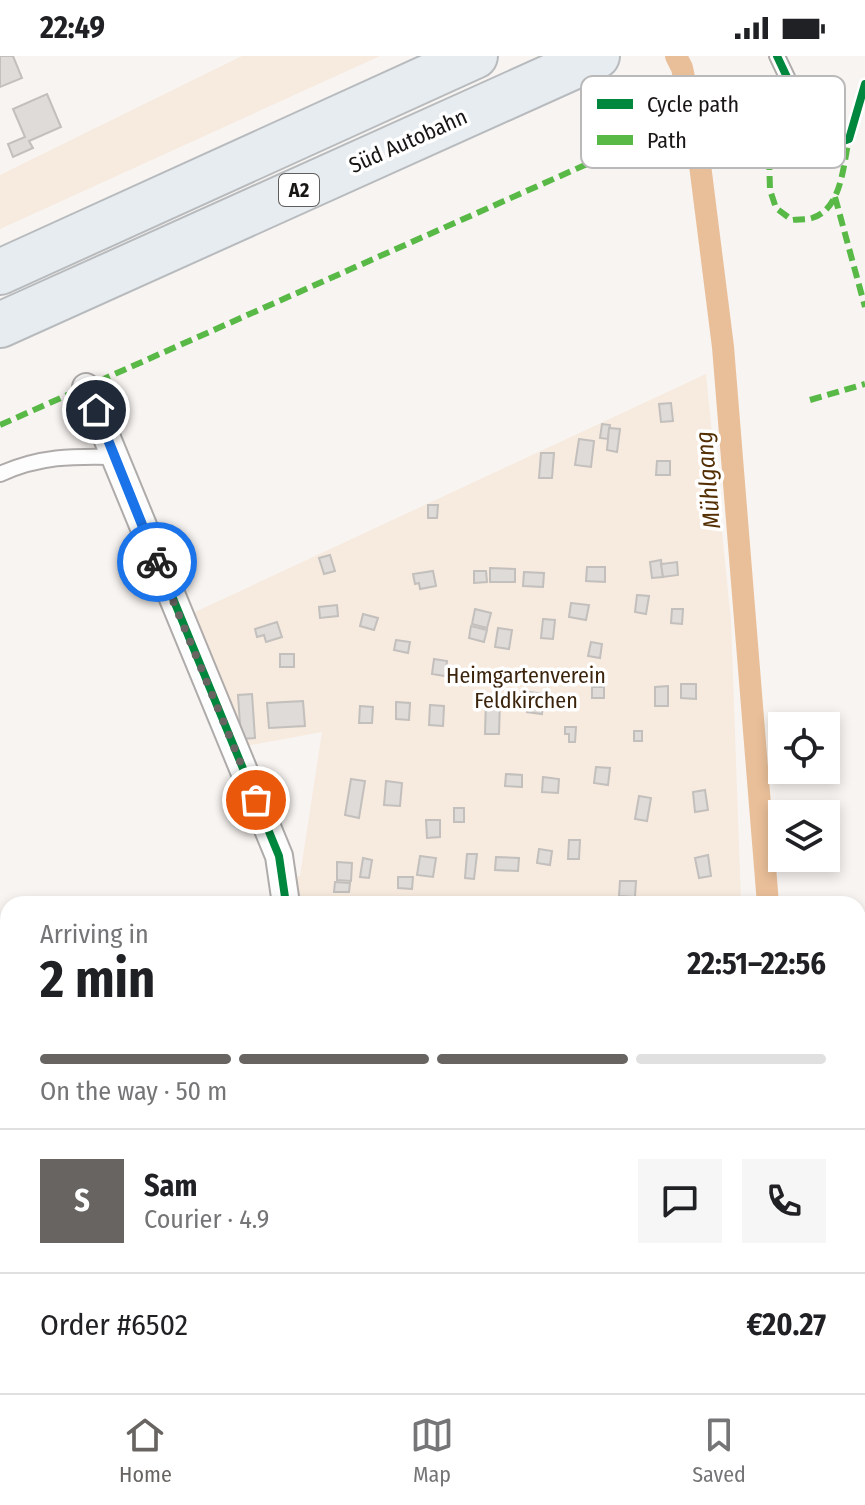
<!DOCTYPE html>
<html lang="en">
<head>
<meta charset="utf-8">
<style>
  :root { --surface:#fff; --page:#f6f6f6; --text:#202124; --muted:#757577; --line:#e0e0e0; --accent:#676462 }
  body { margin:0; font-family:"Fira Sans Condensed",sans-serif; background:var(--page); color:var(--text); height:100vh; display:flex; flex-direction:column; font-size:30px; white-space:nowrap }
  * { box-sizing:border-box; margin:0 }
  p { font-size:26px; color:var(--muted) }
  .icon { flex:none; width:44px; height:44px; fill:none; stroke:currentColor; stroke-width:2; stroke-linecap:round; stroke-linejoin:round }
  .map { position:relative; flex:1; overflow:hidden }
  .side { position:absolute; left:0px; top:840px; width:866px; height:498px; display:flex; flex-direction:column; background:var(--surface); border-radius:24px 24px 0 0; box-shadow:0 4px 12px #0003 }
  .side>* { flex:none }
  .tools { position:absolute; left:768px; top:656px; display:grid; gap:16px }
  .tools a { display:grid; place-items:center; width:72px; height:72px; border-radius:0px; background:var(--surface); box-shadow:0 4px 12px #0003; font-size:40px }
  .pin { position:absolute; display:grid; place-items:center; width:68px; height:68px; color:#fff; margin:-34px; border:4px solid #fff; border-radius:50%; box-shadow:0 2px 8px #0007 }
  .courier { position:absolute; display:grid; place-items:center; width:80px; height:80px; margin:-40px; border:6px solid #1a73e8; border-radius:50%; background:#fff; color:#222; box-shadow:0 2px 10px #0007 }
  .head em { font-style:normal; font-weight:700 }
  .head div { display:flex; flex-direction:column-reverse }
  .head { display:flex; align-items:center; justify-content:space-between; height:136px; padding:0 40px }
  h1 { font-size:52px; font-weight:700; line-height:60px }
  .bar { display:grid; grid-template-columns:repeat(4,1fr); gap:12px 8px; align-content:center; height:96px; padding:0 40px }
  .bar i { height:10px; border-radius:6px; background:var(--line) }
  .bar .on { background:var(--accent) }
  .bar p { grid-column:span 4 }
  .line { display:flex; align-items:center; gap:20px; padding:0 40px; border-top:2px solid var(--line) }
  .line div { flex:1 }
  .round { display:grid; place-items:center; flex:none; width:84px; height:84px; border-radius:0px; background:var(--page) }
  .status { display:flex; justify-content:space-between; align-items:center; height:56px; padding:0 40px; background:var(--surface); direction:ltr }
  .status svg { height:22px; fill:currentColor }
  .dock { display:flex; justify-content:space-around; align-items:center; height:112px; border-top:2px solid var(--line); background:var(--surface); font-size:22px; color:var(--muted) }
  .dock a { display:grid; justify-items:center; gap:4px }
  .dock .on { color:var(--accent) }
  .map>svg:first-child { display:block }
  .green { fill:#f7eade }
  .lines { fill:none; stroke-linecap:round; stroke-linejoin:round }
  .canal { stroke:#e9bf99; stroke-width:22 }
  .building { fill:#dedbd8; stroke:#c2bfbc; stroke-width:2 }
  .service-casing { stroke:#aeabaa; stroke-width:18 }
  .minor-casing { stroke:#aeabaa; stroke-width:30 }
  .motorway-casing { stroke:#b8bbbe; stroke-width:48 }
  .service { stroke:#fefdfd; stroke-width:14 }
  .minor { stroke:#fefdfd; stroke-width:26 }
  .motorway { stroke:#e7ecf0; stroke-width:44 }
  .quiet { stroke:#58b947; stroke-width:6; stroke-dasharray:12 6; stroke-linecap:butt }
  .cycleway-casing { stroke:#fff; stroke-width:13 }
  .cycleway { stroke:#00873e; stroke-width:8 }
  .done { stroke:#676462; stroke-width:8; stroke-dasharray:0 14.4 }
  .route { stroke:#1a73e8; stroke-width:10 }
  .labels { text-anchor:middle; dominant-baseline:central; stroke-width:7; stroke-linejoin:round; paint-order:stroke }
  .shield { fill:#fff; stroke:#5e5d5b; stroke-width:2 }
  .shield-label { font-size:20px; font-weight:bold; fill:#191715 }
  .street-label { font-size:22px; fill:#191715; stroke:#fff }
  .park-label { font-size:22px; fill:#3c240c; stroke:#fff }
  .water-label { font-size:24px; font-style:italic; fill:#542f03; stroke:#fff }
  .key { fill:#fff; stroke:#bab9b9; stroke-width:2 }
  .key-label { font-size:22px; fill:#191715 }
</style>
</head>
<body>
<div class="status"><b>22:49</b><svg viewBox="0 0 49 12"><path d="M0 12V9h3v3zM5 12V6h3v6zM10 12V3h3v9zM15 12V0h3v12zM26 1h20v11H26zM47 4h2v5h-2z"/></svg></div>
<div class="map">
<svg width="865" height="1337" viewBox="0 0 865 1337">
  <rect width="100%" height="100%" fill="#f8f4f1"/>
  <!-- green -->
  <g class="green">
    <polygon points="242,0 380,0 0,173 0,119"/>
    <polygon points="706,318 731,565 741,848 293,848 290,821 300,820 322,676 240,691 193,557"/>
  </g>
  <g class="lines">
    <!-- canal -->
    <g class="canal">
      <polyline points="676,0 682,12 696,77 723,291 768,848"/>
      <polyline points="693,1337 696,1330"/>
    </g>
  </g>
  <!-- building -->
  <g class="building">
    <polygon points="0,0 13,0 22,22 0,31"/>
    <polygon points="47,38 61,71 29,85 33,92 13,101 8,88 25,81 13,53"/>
    <polygon points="671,347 673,365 661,366 659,348"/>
    <polygon points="602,368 610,369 608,383 600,382"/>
    <polygon points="609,372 620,373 617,396 607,394"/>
    <polygon points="579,383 594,385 591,411 575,409"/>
    <polygon points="541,397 554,397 552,422 539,422"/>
    <polygon points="657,405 670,405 670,419 656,419"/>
    <polygon points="428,449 438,449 437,462 428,462"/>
    <polygon points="330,499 335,515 324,518 319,502"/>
    <polygon points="661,504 663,521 652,522 650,506"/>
    <polygon points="677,506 678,519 663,521 661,508"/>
    <polygon points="587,511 605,511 605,526 586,525"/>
    <polygon points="490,512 515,513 515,526 490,526"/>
    <polygon points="433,515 436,530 420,533 419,527 415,528 413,518"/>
    <polygon points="474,515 486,515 487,526 474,527"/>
    <polygon points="524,516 544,517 543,531 523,530"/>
    <polygon points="637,539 649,540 646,558 635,556"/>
    <polygon points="571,547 589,549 586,564 569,561"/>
    <polygon points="337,549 338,560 320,562 319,551"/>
    <polygon points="475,553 491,557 487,572 472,568"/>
    <polygon points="672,553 683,553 682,568 671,567"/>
    <polygon points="363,558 378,562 374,574 360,570"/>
    <polygon points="543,563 555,564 553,583 541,582"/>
    <polygon points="277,566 282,581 266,586 264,579 257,581 255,573"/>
    <polygon points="471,570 487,574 484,586 469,582"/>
    <polygon points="498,572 512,574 509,593 495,591"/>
    <polygon points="396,584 410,586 408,597 394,594"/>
    <polygon points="591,586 602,588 600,602 588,600"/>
    <rect x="280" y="598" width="14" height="13"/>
    <polygon points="434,603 447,605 445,620 432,618"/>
    <polygon points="681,628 696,628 696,643 681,642"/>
    <polygon points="668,630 668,650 655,650 655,631"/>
    <rect x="592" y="631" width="12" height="11"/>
    <polygon points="523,635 544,638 542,658 527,656 527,652 522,651"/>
    <polygon points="252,638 255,682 241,683 238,639"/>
    <polygon points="486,643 500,644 499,678 485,678"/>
    <polygon points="303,645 305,670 269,672 267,647"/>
    <polygon points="396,646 410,647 409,664 396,663"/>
    <polygon points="430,649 444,650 443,670 429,669"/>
    <polygon points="360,650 373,651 372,667 359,667"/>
    <polygon points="565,671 576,671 575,686 569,686 569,678 565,678"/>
    <rect x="634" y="675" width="8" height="10"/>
    <polygon points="596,711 610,712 608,729 594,727"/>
    <polygon points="506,718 522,719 522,731 505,730"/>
    <polygon points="543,721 559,723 558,737 542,736"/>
    <polygon points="351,723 365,725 359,762 345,759"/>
    <polygon points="386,725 402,727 400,750 384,749"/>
    <polygon points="705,734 708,754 695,756 693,736"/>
    <polygon points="639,740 651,742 647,765 635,763"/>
    <rect x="454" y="752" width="10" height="14"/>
    <polygon points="426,764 440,764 440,781 427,782"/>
    <polygon points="569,784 580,784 579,803 568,803"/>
    <polygon points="539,793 552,795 550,809 537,807"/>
    <polygon points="467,798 477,798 474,823 465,822"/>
    <polygon points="708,799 711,820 699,822 695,802"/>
    <polygon points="420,800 436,802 433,821 417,819"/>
    <polygon points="496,801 519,802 518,815 495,814"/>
    <polygon points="363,802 372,804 369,822 360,821"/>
    <polygon points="337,806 352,807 351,825 337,824"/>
    <polygon points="398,821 413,821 412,833 398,832"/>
    <polygon points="620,825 636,825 635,841 619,840"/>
    <polygon points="335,826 350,827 349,836 334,836"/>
    <polygon points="199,1330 230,1330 229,1337 198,1337"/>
  </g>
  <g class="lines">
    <defs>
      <g id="service">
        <polyline points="777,0 821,93"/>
        <path d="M0,418C40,400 72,400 115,401"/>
      </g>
      <g id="minor">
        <polyline points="86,331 279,800 286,848"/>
        <polyline points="858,1311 865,1308"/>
        <polyline points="172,1337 175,1330"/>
        <polyline points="781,1337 801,1330"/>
      </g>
      <g id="motorway">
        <polyline points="0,216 475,0"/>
        <polyline points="0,269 597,0"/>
      </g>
    </defs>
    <!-- service casing -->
    <use href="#service" class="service-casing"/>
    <!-- minor casing -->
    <use href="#minor" class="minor-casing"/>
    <!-- motorway casing -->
    <use href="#motorway" class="motorway-casing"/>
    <!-- service -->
    <use href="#service" class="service"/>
    <!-- minor -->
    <use href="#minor" class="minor"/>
    <!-- motorway -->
    <use href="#motorway" class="motorway"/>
    <!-- quiet -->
    <g class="quiet">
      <path d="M768,66L770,134L776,152L792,164C798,163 806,164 812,162C842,153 843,109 849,83"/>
      <polyline points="835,141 865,251"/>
      <polyline points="810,344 865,328"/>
      <path d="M0,369L720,49L754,48C777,72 785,99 824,92"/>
    </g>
    <defs>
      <g id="cycleway">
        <polyline points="777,0 821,93 849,83 865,28"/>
        <polyline points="86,331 279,800 286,848"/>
      </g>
    </defs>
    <!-- cycleway casing -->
    <use href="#cycleway" class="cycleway-casing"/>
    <!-- cycleway -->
    <use href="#cycleway" class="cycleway"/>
  </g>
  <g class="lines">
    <!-- done -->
    <polyline class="done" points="157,506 256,744"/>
    <!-- route -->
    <polyline class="route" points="96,354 157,506"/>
  </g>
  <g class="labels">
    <!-- shield labels -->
    <rect class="shield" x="279" y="118" width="40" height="32" rx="6"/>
    <g class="shield-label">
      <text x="299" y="134">A2</text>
    </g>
    <!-- street labels -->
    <g class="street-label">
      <text transform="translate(408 85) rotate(-24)">Süd Autobahn</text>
    </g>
    <!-- park labels -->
    <g class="park-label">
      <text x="526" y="619">Heimgartenverein<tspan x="526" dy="25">Feldkirchen</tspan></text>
    </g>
    <!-- water labels -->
    <g class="water-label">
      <text transform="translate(708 424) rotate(-95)">Mühlgang</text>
    </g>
  </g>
  <!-- legend -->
  <rect x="581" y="20" width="264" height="92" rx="12" class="key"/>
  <rect x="597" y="43" width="36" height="10" fill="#00873e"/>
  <rect x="597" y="79" width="36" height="10" fill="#58b947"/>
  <g class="key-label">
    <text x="647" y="56">Cycle path</text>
    <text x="647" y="92">Path</text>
  </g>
</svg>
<div class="tools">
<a><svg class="icon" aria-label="locate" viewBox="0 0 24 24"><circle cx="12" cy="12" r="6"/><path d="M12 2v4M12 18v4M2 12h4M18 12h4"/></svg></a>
<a><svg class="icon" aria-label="layers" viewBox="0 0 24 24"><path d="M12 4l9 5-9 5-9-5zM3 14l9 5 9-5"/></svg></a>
</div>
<div class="pin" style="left:256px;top:744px;background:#ea580c"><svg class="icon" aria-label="bag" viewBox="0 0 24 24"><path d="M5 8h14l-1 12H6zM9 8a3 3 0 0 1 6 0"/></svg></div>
<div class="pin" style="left:96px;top:354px;background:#1f2937"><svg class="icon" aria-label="home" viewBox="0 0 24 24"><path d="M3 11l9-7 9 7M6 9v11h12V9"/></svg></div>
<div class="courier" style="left:157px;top:506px"><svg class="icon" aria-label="bike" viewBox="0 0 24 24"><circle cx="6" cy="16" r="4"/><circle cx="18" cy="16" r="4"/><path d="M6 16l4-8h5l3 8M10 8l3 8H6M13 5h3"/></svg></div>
<section class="side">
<div class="head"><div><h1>2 min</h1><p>Arriving in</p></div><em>22:51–22:56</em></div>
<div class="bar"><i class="on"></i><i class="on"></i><i class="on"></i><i></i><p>On the way · 50 m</p></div>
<div class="line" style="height:144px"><b class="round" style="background:var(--accent);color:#fff">S</b><div><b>Sam</b><p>Courier · 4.9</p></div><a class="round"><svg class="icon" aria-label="chat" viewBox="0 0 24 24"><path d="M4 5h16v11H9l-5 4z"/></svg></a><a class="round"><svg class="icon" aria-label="phone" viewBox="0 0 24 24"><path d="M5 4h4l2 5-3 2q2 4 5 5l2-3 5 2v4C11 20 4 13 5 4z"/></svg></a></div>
<div class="line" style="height:104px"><div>Order #6502</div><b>€20.27</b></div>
</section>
</div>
<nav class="dock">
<a class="on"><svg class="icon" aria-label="home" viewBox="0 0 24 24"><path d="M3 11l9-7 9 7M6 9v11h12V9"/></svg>Home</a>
<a><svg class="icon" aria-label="map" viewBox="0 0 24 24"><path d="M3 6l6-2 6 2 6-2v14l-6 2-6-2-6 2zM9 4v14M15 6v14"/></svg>Map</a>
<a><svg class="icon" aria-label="saved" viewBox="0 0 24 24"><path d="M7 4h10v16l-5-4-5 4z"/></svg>Saved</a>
</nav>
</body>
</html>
